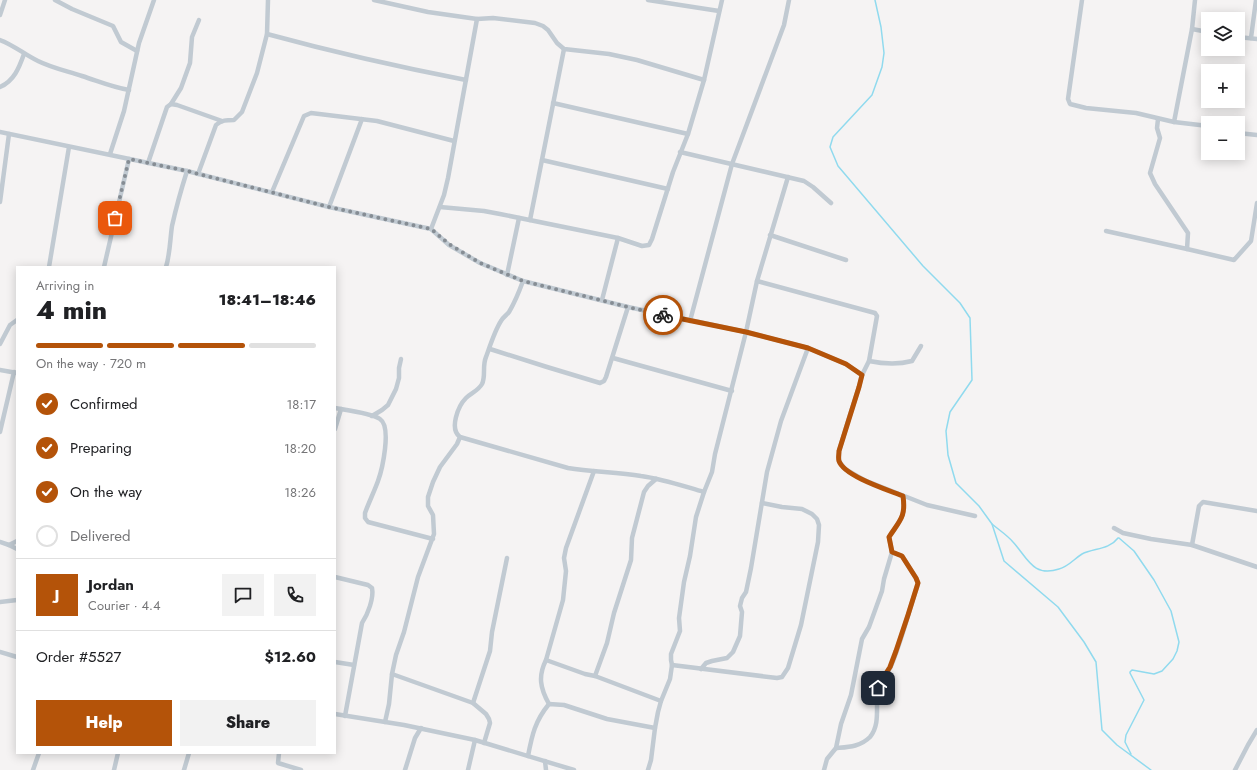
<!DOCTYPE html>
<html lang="en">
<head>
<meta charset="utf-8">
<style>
  :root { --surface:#fff; --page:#f2f2f2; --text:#202124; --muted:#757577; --line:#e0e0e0; --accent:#b45309 }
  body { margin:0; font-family:Jost,sans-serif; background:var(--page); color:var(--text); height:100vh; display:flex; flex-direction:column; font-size:15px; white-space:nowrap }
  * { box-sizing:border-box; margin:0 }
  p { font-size:13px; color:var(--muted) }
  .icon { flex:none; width:22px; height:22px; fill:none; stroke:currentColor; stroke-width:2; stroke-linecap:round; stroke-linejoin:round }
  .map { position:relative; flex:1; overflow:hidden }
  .panel { position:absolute; left:16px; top:266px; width:320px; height:488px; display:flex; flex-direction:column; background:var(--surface); border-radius:0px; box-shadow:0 2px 10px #0003 }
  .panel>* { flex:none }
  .controls { position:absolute; left:1201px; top:12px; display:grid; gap:8px }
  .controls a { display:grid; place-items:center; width:44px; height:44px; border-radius:0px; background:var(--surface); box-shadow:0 2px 10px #0003; font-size:20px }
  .pin { position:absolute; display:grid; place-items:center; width:34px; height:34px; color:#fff; margin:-17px; border-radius:8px; box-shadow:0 2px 6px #0006 }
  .courier { position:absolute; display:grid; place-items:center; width:40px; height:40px; margin:-20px; border:3px solid #b45309; border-radius:50%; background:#fff; color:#222; box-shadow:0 1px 5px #0007 }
  .head em { font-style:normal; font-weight:800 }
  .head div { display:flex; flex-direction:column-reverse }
  .head { display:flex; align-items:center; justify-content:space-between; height:68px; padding:0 20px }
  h1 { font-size:26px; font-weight:800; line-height:30px }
  .bar { display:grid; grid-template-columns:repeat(4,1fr); gap:6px 4px; align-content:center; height:48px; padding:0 20px }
  .bar i { height:5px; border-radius:3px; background:var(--line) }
  .bar .active { background:var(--accent) }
  .bar p { grid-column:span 4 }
  .line { display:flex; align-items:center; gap:10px; padding:0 20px; border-top:1px solid var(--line) }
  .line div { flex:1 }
  .round { display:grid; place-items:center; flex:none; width:42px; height:42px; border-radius:0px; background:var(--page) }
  ol { padding:0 20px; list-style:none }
  li { display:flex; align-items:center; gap:12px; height:44px }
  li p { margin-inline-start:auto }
  li .icon { padding:4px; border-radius:50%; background:var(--accent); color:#fff; stroke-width:4 }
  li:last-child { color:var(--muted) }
  li i { width:22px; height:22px; border:2px solid var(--line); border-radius:50% }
  .button { display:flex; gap:8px; margin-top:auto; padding:8px 20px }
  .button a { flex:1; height:46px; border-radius:0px; background:var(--accent); color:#fff; font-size:16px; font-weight:800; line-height:46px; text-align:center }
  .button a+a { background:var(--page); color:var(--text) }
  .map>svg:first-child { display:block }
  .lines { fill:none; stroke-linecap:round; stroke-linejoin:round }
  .stream { stroke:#90daee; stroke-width:1.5 }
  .minor { stroke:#c1cad2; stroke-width:4.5 }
  .done { stroke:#868d94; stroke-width:4; stroke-dasharray:0 7.2 }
  .route { stroke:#b45309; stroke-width:5 }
</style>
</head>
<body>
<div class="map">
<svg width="1257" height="770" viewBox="0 0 1257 770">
  <rect width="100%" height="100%" fill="#f5f3f3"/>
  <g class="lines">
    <!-- stream -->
    <g class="stream">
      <polyline points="875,0 881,27 884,53 882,67 872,95 833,137 830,147 838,166 923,266 960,303 970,318 972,380 950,412 946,431 948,455 956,483 979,506 992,524 1004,561 1058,607 1084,642 1096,662 1102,730 1117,745 1151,770"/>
      <path d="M992,524C999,530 1007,535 1013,542C1027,557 1033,578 1059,569C1068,567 1074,559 1082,554C1094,548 1109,550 1118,538H1119L1134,551L1154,580L1171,611L1179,642L1177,651L1173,659L1162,671L1154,674L1132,670L1130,672V673L1144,700L1126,735L1125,742L1131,754"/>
    </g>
    <!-- minor -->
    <g class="minor">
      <polyline points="55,0 72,9 113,26 121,42 137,51"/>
      <polyline points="374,0 428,12 477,19 493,18 535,23 543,26 548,30 557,43 564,49 609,54 637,60 704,80"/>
      <polyline points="648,0 719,11"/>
      <polyline points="1082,0 1068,99 1070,104 1086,108 1136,113 1174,122 1208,126"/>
      <polyline points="0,15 5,0"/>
      <polyline points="1192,29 1208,32"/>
      <path d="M267,34C333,52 399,67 466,80"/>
      <polyline points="1238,37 1257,39"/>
      <polyline points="1251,38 1256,0"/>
      <path d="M0,40C14,45 25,55 38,61C52,68 67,71 82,76C98,81 112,87 129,90"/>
      <path d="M0,87C14,81 19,68 24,54"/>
      <polyline points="553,103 688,134"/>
      <polyline points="171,104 181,88 190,63 192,37 199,20"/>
      <polyline points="1158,119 1157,128 1160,138 1150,173 1155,184 1188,233 1187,249 1234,260 1251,241 1257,203"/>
      <polyline points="1174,122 1192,29 1195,0"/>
      <polyline points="0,132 187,171 329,207 431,229 449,245 480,263 523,281 628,307 746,332 808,348 846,364 862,375"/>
      <polyline points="1238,133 1257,135"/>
      <polyline points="680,152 804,181 813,187 831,203"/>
      <polyline points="110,154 124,111 139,43 154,0"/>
      <polyline points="542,160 668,189"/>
      <polyline points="148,163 167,107 171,104 177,105 222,121"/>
      <path d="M198,174L216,125C221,120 227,120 234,120L242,112L257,73L267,34L268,0"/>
      <polyline points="272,192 304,116 311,113 377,121 454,141"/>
      <polyline points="0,202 9,134"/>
      <polyline points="329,207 362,119"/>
      <polyline points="440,207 484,211 500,214 618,238 642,246 649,245 652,239 673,172 688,134 704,80 722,0"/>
      <polyline points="530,220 564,49"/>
      <polyline points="431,229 444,195 448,178 477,19"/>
      <polyline points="1106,231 1187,249"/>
      <polyline points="770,235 846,260"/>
      <polyline points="49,267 69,147"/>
      <polyline points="104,267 129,159"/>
      <path d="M166,267C170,254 170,240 172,226C176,208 181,190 187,171"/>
      <polyline points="507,275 519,218"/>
      <path d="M523,281C519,292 515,302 509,312C507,315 503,317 501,321C495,330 490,346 486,357C482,366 486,376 482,384C478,391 471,393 466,398C458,406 449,429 460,437L568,468C592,472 617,472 641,476C663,479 683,486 704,492"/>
      <polyline points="757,281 875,313 877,316 869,361 862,375 859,387 849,418 839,451 839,461 845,469 864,480 927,505 975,516"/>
      <polyline points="602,300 618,238"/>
      <polyline points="690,321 732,164 784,25 789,0"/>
      <polyline points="0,344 10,325 17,320"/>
      <polyline points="490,349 547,367 600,383 604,381 606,377 628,307"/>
      <polyline points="613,358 732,391"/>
      <path d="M869,361C884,364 897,365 912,361L921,346"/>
      <polyline points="0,370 17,373"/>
      <path d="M335,408C346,410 371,413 380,419C392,427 382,470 378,481C374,492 369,502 365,513V518L368,522L433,539"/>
      <polyline points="372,416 382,410 388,405 396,389 399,378 399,368 401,359"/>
      <polyline points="335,429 341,409"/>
      <polyline points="0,432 14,372"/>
      <polyline points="1114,528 1123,533 1151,539 1192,545 1257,567"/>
      <polyline points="0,542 9,545 17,549"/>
      <polyline points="9,545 17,541"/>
      <polyline points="1192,545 1199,506 1203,502 1257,511"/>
      <path d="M335,577L368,585L372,588C374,598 368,614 362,623L345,716"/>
      <polyline points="0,602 17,600"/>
      <polyline points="0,652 17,657"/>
      <polyline points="546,660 585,674 595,676 661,701"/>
      <polyline points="335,662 354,665"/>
      <polyline points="672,665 777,678 782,677 788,668 801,625 818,542 819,525 817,519 812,514 802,509 782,507 762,503"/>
      <polyline points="701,669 706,663 712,661 727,658 733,652 740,636 742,612 740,606 742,598 746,592 751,568 767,472 781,421 808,348"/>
      <polyline points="392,674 473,703 486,714 489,719 490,723 484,743"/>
      <polyline points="595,676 607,643 614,613 631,560 632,538 644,492 648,486 656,479"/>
      <polyline points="473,703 490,651 492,632 507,558"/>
      <path d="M549,704C540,688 538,676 546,660L563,600L566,571L564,558L566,548L594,471"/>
      <polyline points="335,714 404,725 475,740 574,770"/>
      <polyline points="385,722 389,704 392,674 396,655 404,632 418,577 434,534 433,515 428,506 428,497 433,482 440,467 457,444 460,437"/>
      <path d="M836,748C848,747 860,747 870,737C881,724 875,705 878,690C880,681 887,674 891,666C902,640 908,613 917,587L918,583L916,578L902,556L892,552"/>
      <polyline points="279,753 278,763 301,770"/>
      <path d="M528,756C532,735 535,721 549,704L564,705L607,719L655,728"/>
      <polyline points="545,761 546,770"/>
      <polyline points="33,770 39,753"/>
      <polyline points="114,770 118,753"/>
      <polyline points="184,770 189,753"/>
      <polyline points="405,770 415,738 421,728"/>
      <polyline points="468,770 475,740"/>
      <polyline points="648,770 651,760 655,728 658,712 661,701 670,679 672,665 671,660 671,654 680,631 679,618 684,582 690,556 696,517 704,492 712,472 715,454 746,332 757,281 788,177"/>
      <path d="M824,770L827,759L836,748L841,724L851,695L862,639L869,627L882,591L884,579L892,552L889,537C900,520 906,517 903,496"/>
      <polyline points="1235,770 1248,745 1257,730"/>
    </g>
  </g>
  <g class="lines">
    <!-- done -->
    <polyline class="done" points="115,218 129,159 187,171 329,207 431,229 449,244 480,263 523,281 628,307 663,315"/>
    <!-- route -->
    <path class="route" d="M663,315L746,332L808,348L846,364L862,375L859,387L839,451C839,454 838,458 839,461C844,476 888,490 903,496C906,517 900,520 889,537L892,552L902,556L916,578L918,583L908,615L896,651L890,667L883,678L878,688"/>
  </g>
</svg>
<div class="controls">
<a><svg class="icon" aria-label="layers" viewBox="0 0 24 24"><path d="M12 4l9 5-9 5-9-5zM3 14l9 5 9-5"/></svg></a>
<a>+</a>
<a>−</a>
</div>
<div class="pin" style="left:115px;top:218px;background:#ea580c"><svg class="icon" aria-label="bag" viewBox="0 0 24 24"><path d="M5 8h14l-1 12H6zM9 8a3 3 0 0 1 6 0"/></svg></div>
<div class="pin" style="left:878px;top:688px;background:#1f2937"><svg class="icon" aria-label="home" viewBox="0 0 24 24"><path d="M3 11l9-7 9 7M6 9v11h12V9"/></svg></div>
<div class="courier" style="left:663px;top:315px"><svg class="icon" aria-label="bike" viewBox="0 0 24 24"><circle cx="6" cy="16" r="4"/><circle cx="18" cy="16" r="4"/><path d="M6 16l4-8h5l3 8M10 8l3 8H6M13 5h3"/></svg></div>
<section class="panel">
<div class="head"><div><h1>4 min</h1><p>Arriving in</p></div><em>18:41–18:46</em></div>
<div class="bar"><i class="active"></i><i class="active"></i><i class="active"></i><i></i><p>On the way · 720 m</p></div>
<ol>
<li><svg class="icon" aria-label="check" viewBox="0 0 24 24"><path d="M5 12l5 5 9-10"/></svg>Confirmed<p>18:17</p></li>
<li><svg class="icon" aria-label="check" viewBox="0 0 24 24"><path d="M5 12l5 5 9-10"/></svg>Preparing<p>18:20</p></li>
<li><svg class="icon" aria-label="check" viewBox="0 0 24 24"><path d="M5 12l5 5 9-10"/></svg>On the way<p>18:26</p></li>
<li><i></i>Delivered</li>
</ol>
<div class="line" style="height:72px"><b class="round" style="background:var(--accent);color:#fff">J</b><div><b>Jordan</b><p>Courier · 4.4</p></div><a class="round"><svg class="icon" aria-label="chat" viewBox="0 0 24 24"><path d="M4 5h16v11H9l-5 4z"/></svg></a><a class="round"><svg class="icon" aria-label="phone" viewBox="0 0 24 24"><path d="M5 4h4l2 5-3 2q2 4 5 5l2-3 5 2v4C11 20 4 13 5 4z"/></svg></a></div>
<div class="line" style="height:52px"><div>Order #5527</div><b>$12.60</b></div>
<div class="button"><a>Help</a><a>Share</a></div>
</section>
</div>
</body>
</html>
